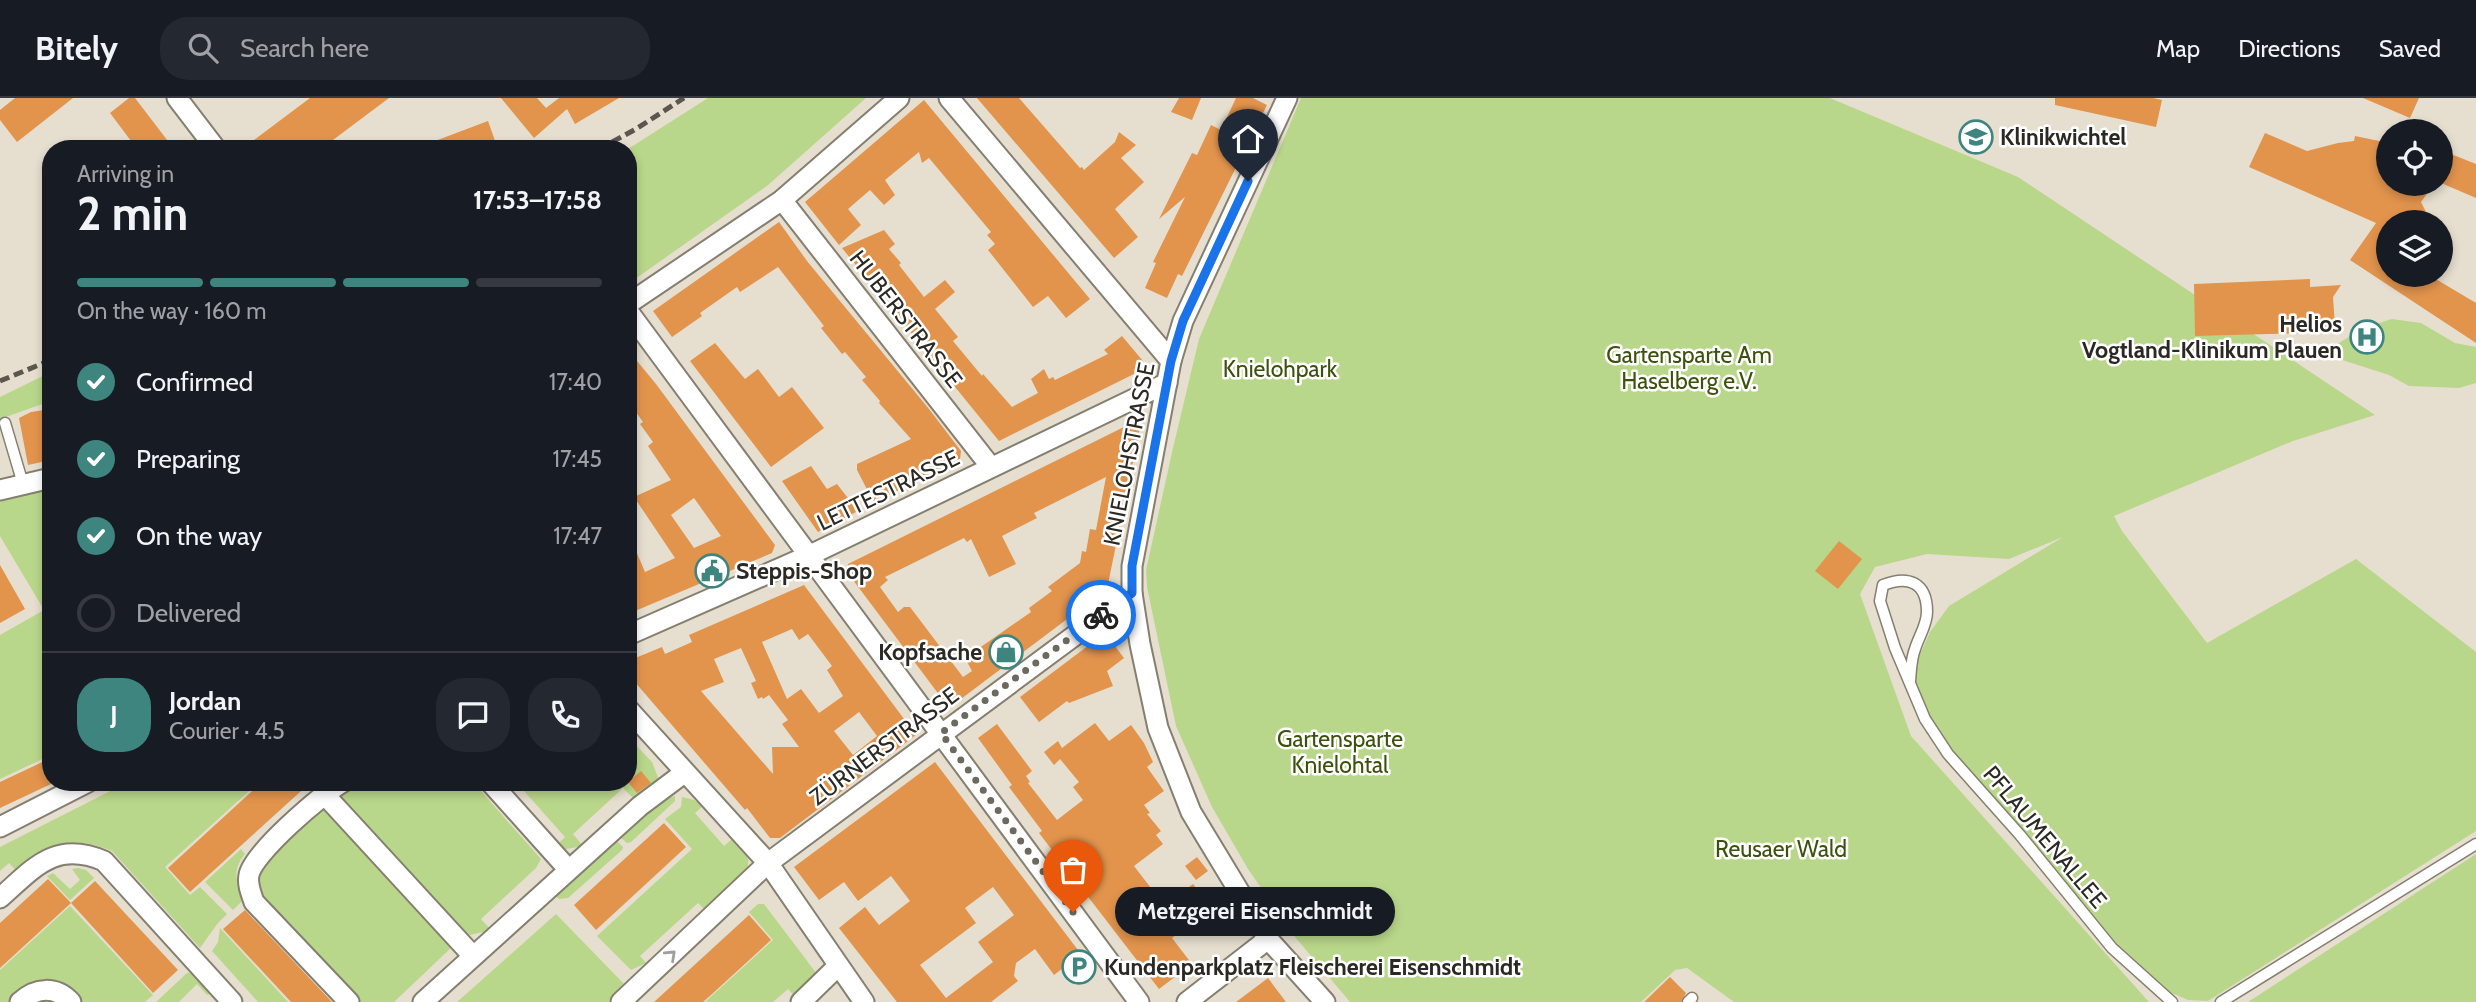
<!DOCTYPE html>
<html lang="en">
<head>
<meta charset="utf-8">
<style>
  :root { --surface:#171b24; --page:#242831; --text:#f1f3f6; --muted:#9ea1a6; --line:#363941; --accent:#3e857f }
  body { margin:0; font-family:Cabin,sans-serif; background:var(--page); color:var(--text); height:100vh; display:flex; flex-direction:column; font-size:26px; white-space:nowrap }
  * { box-sizing:border-box; margin:0 }
  p { font-size:23px; color:var(--muted) }
  .icon { flex:none; width:38px; height:38px; fill:none; stroke:currentColor; stroke-width:2; stroke-linecap:round; stroke-linejoin:round }
  .map { position:relative; flex:1; overflow:hidden }
  .details { position:absolute; left:42px; top:42px; width:595px; height:651px; display:flex; flex-direction:column; background:var(--surface); border-radius:28px; box-shadow:0 4px 10px #0003 }
  .details>* { flex:none }
  .buttons { position:absolute; left:2376px; top:21px; display:grid; gap:14px }
  .buttons a { display:grid; place-items:center; width:77px; height:77px; border-radius:50%; background:var(--surface); box-shadow:0 4px 10px #0003; font-size:35px }
  .pin { position:absolute; display:grid; place-items:center; width:60px; height:60px; color:#fff; margin:-72px -30px; border-radius:50% 50% 50% 0; rotate:-45deg; box-shadow:0 0 7px #0007 }
  .pin .icon { rotate:45deg }
  .courier { position:absolute; display:grid; place-items:center; width:70px; height:70px; margin:-35px; border:5px solid #1a73e8; border-radius:50%; background:#fff; color:#222; box-shadow:0 2px 9px #0007 }
  .bubble { position:absolute; height:49px; border-radius:24px; background:var(--surface); box-shadow:0 4px 10px #0003; font-size:23px; font-weight:800; line-height:49px; text-align:center }
  .headline em { font-style:normal; font-weight:800 }
  .headline div { display:flex; flex-direction:column-reverse }
  .headline { display:flex; align-items:center; justify-content:space-between; height:119px; padding:0 35px }
  h1 { font-size:46px; font-weight:800; line-height:52px }
  .bar { display:grid; grid-template-columns:repeat(4,1fr); gap:10px 7px; align-content:center; height:84px; padding:0 35px }
  .bar i { height:9px; border-radius:5px; background:var(--line) }
  .bar .on { background:var(--accent) }
  .bar p { grid-column:span 4 }
  .line { display:flex; align-items:center; gap:18px; padding:0 35px; border-top:2px solid var(--line) }
  .line div { flex:1 }
  .round { display:grid; place-items:center; flex:none; width:74px; height:74px; border-radius:28px; background:var(--page) }
  ol { padding:0 35px; list-style:none }
  li { display:flex; align-items:center; gap:21px; height:77px }
  li p { margin-inline-start:auto }
  li .icon { padding:7px; border-radius:50%; background:var(--accent); color:#fff; stroke-width:4 }
  li:last-child { color:var(--muted) }
  li i { width:38px; height:38px; border:4px solid var(--line); border-radius:50% }
  header { display:flex; align-items:center; gap:42px; box-sizing:border-box; height:98px; padding:0 35px; background:var(--surface); border-bottom:2px solid var(--line) }
  header strong { font-size:33px }
  nav { display:flex; gap:38px; margin-inline-start:auto; font-size:24px }
  .search { width:490px; height:63px; background:var(--page); display:flex; align-items:center; gap:18px; box-sizing:border-box; padding:0 24px; border-radius:28px; color:var(--muted); font-size:26px }
  .map>svg:first-child { display:block }
  .green { fill:#b9d78a }
  .building { fill:#e2944d; fill-rule:evenodd }
  .lines { fill:none; stroke-linecap:round; stroke-linejoin:round }
  .service-casing { stroke:#857f70; stroke-width:13 }
  .minor-casing { stroke:#857f70; stroke-width:23 }
  .service { stroke:#fff; stroke-width:10 }
  .minor { stroke:#fff; stroke-width:19 }
  .rail { stroke:#5b574f; stroke-width:5; stroke-dasharray:10 5; stroke-linecap:butt }
  .oneway { stroke:#a09f9c }
  .done { stroke:#6c695f; stroke-width:7; stroke-dasharray:0 12.6 }
  .route { stroke:#1a73e8; stroke-width:9 }
  .labels { text-anchor:middle; dominant-baseline:central; stroke-width:5; stroke-linejoin:round; paint-order:stroke }
  .poi-label { font-size:23px; font-weight:bold; fill:#2b2923; stroke:#fff; text-anchor:start }
  .street-label { font-size:23px; fill:#2b2923; stroke:#fff }
  .park-label { font-size:23px; fill:#3c510c; stroke:#fff }
</style>
</head>
<body>
<header>
<strong>Bitely</strong>
<div class="search"><svg class="icon" aria-label="search" viewBox="0 0 24 24"><circle cx="10" cy="10" r="6"/><path d="M15 15l6 6"/></svg>Search here</div>
<nav><a>Map</a><a>Directions</a><a>Saved</a></nav>
</header>
<div class="map">
<svg width="2476" height="904" viewBox="0 0 2476 904">
  <rect width="100%" height="100%" fill="#e6dfcf"/>
  <!-- green -->
  <g class="green">
    <polygon points="708,0 866,0 767,88 628,186 628,51"/>
    <polygon points="1301,0 1830,0 2018,79 2375,317 2293,343 2114,418 2122,433 2207,545 2356,461 2476,554 2476,733 2208,903 2188,902 2151,886 2112,850 1925,621 1915,584 1914,570 1930,534 1949,508 2063,439 2009,461 1927,456 1875,469 1860,496 1911,638 2149,904 1734,904 1687,870 1675,872 1641,904 1350,904 1295,839 1248,771 1212,709 1176,628 1147,489 1146,472 1173,350 1199,241"/>
    <polygon points="2392,221 2421,225 2455,245 2476,249 2476,285 2459,290 2409,288 2389,277 2336,260 2339,245 2363,230"/>
    <polygon points="51,274 51,303 0,321 0,299"/>
    <polygon points="27,390 51,392 51,657 0,681 0,537 44,512 0,438 0,401"/>
    <polygon points="628,639 652,664 659,682 634,701 623,690 573,736 583,748 562,752 557,747 565,739 516,684 628,684"/>
    <path d="M128,684H259L165,769L190,797L200,789L227,816L218,825L200,850L112,753C70,736 50,745 17,774L9,765L0,773V749Z"/>
    <polygon points="354,684 473,684 541,761 536,770 481,821 491,832 470,837 461,832 335,694"/>
    <polygon points="675,698 675,703 631,744 627,745 621,740 620,737 655,705"/>
    <path d="M682,699L694,702L703,708L695,715L724,748L732,741C737,746 744,752 747,758C756,776 718,801 706,813L698,805L640,858L646,865L631,872L597,838L692,751L665,721L681,709Z"/>
    <polygon points="323,706 453,848 394,904 356,904 261,802 254,774"/>
    <polygon points="616,742 623,749 622,752 568,800 559,801 555,798"/>
    <path d="M241,751L245,756C232,771 236,784 244,801L233,812L205,784Z"/>
    <polygon points="2476,756 2476,904 2248,904"/>
    <polygon points="78,770 86,772 94,780 70,802 47,778 53,775 70,791 80,782 72,771"/>
    <polygon points="758,806 764,806 817,876 798,902 788,891 773,904 705,904 773,842 749,814"/>
    <polygon points="70,808 153,897 145,904 79,904 24,892 11,904 0,904 0,872"/>
    <polygon points="556,816 626,888 608,904 457,904"/>
    <polygon points="220,830 288,904 258,904 212,853 218,844"/>
    <polygon points="194,874 216,895 207,897 197,886 179,904 156,904 187,875"/>
  </g>
  <!-- building -->
  <g class="building">
    <polygon points="15,0 73,0 17,44 0,22 0,12"/>
    <polygon points="129,0 135,0 174,51 137,51 110,15"/>
    <polygon points="310,0 389,0 321,51 242,51"/>
    <polygon points="501,0 537,0 546,10 559,0 619,0 575,26 567,11 534,40"/>
    <polygon points="977,0 1019,0 1080,70 1082,69 1084,72 1115,44 1119,34 1136,47 1121,60 1144,84 1115,111 1138,139 1114,160"/>
    <polygon points="1179,0 1201,0 1192,22 1171,14"/>
    <polygon points="1236,0 1253,0 1267,7 1182,178 1178,176 1167,200 1145,190 1156,165 1153,164 1185,99 1159,121 1192,55 1197,57 1211,27 1221,32"/>
    <polygon points="2055,0 2153,0 2162,2 2156,29 2055,7"/>
    <polygon points="2363,0 2419,0 2410,20"/>
    <polygon points="924,2 1090,201 1066,220 1048,198 1033,209 988,152 995,146 987,137 991,134 929,60 922,65 919,54 885,82 895,97 884,107 870,92 848,111 861,127 839,147 805,104"/>
    <polygon points="488,23 498,51 419,51 419,49"/>
    <polygon points="2265,35 2307,53 2338,45 2354,43 2355,38 2389,45 2389,86 2414,86 2429,93 2421,104 2431,124 2389,124 2389,177 2429,177 2476,205 2476,245 2350,162 2376,125 2249,69"/>
    <polygon points="2441,52 2476,66 2476,100 2441,85"/>
    <polygon points="779,124 807,163 929,311 961,353 960,361 874,405 857,372 857,366 911,341 879,305 880,303 862,282 866,279 845,254 842,256 821,230 824,228 778,169 740,194 737,189 700,215 702,218 672,239 653,213"/>
    <polygon points="884,132 895,146 889,151 901,165 899,167 924,199 945,182 955,194 935,211 958,239 953,243 982,278 983,276 1012,309 1038,295 1031,281 1044,271 1049,281 1053,279 1055,282 1108,256 1104,252 1122,238 1143,263 1142,272 999,343 842,150"/>
    <polygon points="2310,181 2310,189 2341,187 2333,199 2335,228 2311,230 2312,235 2195,238 2194,186"/>
    <polygon points="715,245 745,281 758,271 779,299 792,289 824,330 771,369 690,263"/>
    <path d="M628,252L656,286L775,447L772,455L628,516V434L645,474L675,460L634,399L671,382L648,348L653,344L640,326L643,324L628,303ZM694,400L721,438L694,450L671,417Z"/>
    <polygon points="51,311 51,362 28,367 19,320 31,314"/>
    <path d="M1142,320L1107,491L949,610L847,474L848,466ZM1106,379L1096,432L1090,431L1086,454L1082,453L1080,465L1048,489L1052,493L1029,510L1031,514L965,560L972,573L963,579L910,509H904L898,514L880,489L888,482L885,479L964,440L967,444L971,441L989,479L1016,466L1002,438L1037,420L1034,415Z"/>
    <polygon points="811,368 827,391 837,386 858,413 818,434 782,383"/>
    <polygon points="1839,443 1862,461 1838,491 1815,473"/>
    <polygon points="0,467 25,511 0,525"/>
    <path d="M804,487L916,637L780,740H770L747,710L745,712L628,576V563L662,549L665,556L692,544L689,537ZM792,531L799,542L808,536L832,568L827,572L843,598L819,615L801,591L787,601L762,544ZM741,550L756,583L751,585L758,601L762,599L763,601L769,597L788,622L782,626L799,649H772L773,676L701,593L724,584L714,561ZM859,614L877,638L853,657L834,633Z"/>
    <polygon points="1105,535 1124,560 1107,573 1113,588 1069,605 1067,603 1039,624 1020,599"/>
    <polygon points="1095,625 1109,643 1131,627 1144,645 1153,664 1147,669 1164,693 1144,707 1150,715 1147,716 1161,733 1156,737 1163,746 1134,768 1164,807 1193,786 1211,810 1172,840 1192,866 1159,891 1039,735 1042,733 1009,689 1012,687 978,640 997,626 1032,673 1026,678 1030,684 1028,685 1057,722 1083,702 1073,689 1079,684 1060,661 1054,667 1044,654 1058,643 1062,650"/>
    <polygon points="51,660 51,686 0,710 0,684"/>
    <path d="M935,664L1081,856L1054,877L1035,851L1016,865L1014,878L1018,883L991,904H897L839,830L865,809L879,827L910,803L891,778L858,803L844,784L819,802L794,769ZM993,789L1014,817L978,844L993,864L946,900L920,867L976,825L965,810Z"/>
    <polygon points="641,673 651,685 637,695 628,684"/>
    <polygon points="262,684 311,684 190,794 168,770"/>
    <polygon points="664,725 686,749 596,832 574,807"/>
    <polygon points="1197,759 1208,773 1196,782 1185,768"/>
    <polygon points="48,781 71,805 0,870 0,825"/>
    <polygon points="95,783 178,872 153,895 71,805"/>
    <polygon points="245,812 332,904 291,904 223,831"/>
    <polygon points="749,817 771,842 711,897 703,904 654,904"/>
    <polygon points="1670,879 1686,895 1681,904 1644,904"/>
    <polygon points="1268,880 1286,904 1236,904"/>
  </g>
  <g class="lines">
    <defs>
      <g id="service">
        <polyline points="5,325 23,386"/>
        <path d="M1910,583C1911,572 1911,561 1915,551C1919,538 1927,527 1927,514C1927,484 1908,477 1883,487L1880,503L1895,550L1925,621L1948,656L2020,737L2112,850L2172,904"/>
        <polyline points="1688,904 1692,900"/>
        <polyline points="2221,904 2476,746"/>
      </g>
      <g id="minor">
        <polyline points="177,0 216,51"/>
        <polyline points="949,0 1171,263"/>
        <polyline points="1287,0 1183,223 1171,263 1132,468 1132,495 1140,546 1158,630 1191,714 1268,841 1325,904"/>
        <polyline points="782,102 991,369"/>
        <polyline points="628,206 782,102 899,0"/>
        <polyline points="628,213 1139,904"/>
        <polyline points="0,392 51,380"/>
        <polyline points="628,537 810,457 1167,285"/>
        <polyline points="628,611 768,765 864,904"/>
        <path d="M343,684C322,696 253,755 249,777C247,786 251,795 254,804L349,904"/>
        <polyline points="490,684 568,771"/>
        <polyline points="324,696 473,858"/>
        <polyline points="0,729 88,684"/>
        <path d="M0,800C34,770 55,742 104,763L232,904"/>
        <path d="M20,904C36,889 56,888 71,904"/>
        <polyline points="423,904 640,708 684,675"/>
        <polyline points="621,904 768,765 1132,495"/>
        <polyline points="801,904 838,868"/>
        <polyline points="1187,904 1268,841"/>
      </g>
    </defs>
    <!-- service casing -->
    <use href="#service" class="service-casing"/>
    <!-- minor casing -->
    <use href="#minor" class="minor-casing"/>
    <!-- service -->
    <use href="#service" class="service"/>
    <!-- minor -->
    <use href="#minor" class="minor"/>
    <!-- rail -->
    <g class="rail">
      <polyline points="599,51 636,31 684,0"/>
      <polyline points="0,283 51,262"/>
    </g>
  </g>
  <!-- one-way arrows -->
  <defs><path id="oneway-chevron" d="M-2-3.5L2.5 0L-2 3.5" fill="none" stroke-width="1.6" stroke-linecap="round" stroke-linejoin="round" transform="scale(1.75)"/></defs>
  <use class="oneway" href="#oneway-chevron" transform="translate(671 857) rotate(-43)"/>
  <g class="lines">
    <!-- done -->
    <polyline class="done" points="1073,814 941,635 1101,517"/>
    <!-- route -->
    <polyline class="route" points="1101,517 1132,495 1132,468 1171,263 1183,223 1248,83"/>
  </g>
  <!-- icons -->
  <defs>
    <symbol id="school-ring" viewBox="-11 -11 22 22"><circle r="9.5" fill="#fff" stroke="#3e857f" stroke-width="1.5"/><path d="M0-5L7-2L0 1L-7-2ZM-4 1L0 2.5L4 1V4Q0 6-4 4Z" fill="#3e857f"/></symbol>
    <symbol id="hospital-ring" viewBox="-11 -11 22 22"><circle r="9.5" fill="#fff" stroke="#3e857f" stroke-width="1.5"/><path d="M-5-5h3v3.5h4V-5h3V5h-3V1.5h-4V5h-3Z" fill="#3e857f"/></symbol>
    <symbol id="civic-ring" viewBox="-11 -11 22 22"><circle r="9.5" fill="#fff" stroke="#3e857f" stroke-width="1.5"/><path d="M-.6-6.5H3V-4.5H.6V-3L4-1V1h2V6H-6V1h2V-1L-.6-3ZM-1.2 2.5V6h2.4V2.5Z" fill="#3e857f"/></symbol>
    <symbol id="shop-ring" viewBox="-11 -11 22 22"><circle r="9.5" fill="#fff" stroke="#3e857f" stroke-width="1.5"/><path d="M-5-2.5h2.3a2.7 3.5 0 0 1 5.4 0H5L5.5 6h-11ZM-1.5-2.5h3a1.5 2.3 0 0 0-3 0Z" fill="#3e857f"/></symbol>
    <symbol id="parking-ring" viewBox="-11 -11 22 22"><circle r="9.5" fill="#fff" stroke="#3e857f" stroke-width="1.5"/><path d="M-3.5-5.5H1a3.5 3.5 0 0 1 0 7H-1V5.5H-3.5ZM-1-3.4V-.6H.8a1.4 1.4 0 0 0 0-2.8Z" fill="#3e857f"/></symbol>
  </defs>
  <g fill-rule="evenodd">
    <use href="#school-ring" x="1957" y="20" width="38" height="38"/>
    <use href="#hospital-ring" x="2348" y="220" width="38" height="38"/>
    <use href="#civic-ring" x="693" y="454" width="38" height="38"/>
    <use href="#shop-ring" x="987" y="535" width="38" height="38"/>
    <use href="#parking-ring" x="1060" y="850" width="38" height="38"/>
  </g>
  <g class="labels">
    <!-- poi labels -->
    <g class="poi-label">
      <text x="2000" y="39">Klinikwichtel</text>
      <text x="2342" y="226" text-anchor="end">Helios<tspan x="2342" dy="26">Vogtland-Klinikum Plauen</tspan></text>
      <text x="736" y="473">Steppis-Shop</text>
      <text x="982" y="554" text-anchor="end">Kopfsache</text>
      <text x="1104" y="869">Kundenparkplatz Fleischerei Eisenschmidt</text>
    </g>
    <!-- street labels -->
    <g class="street-label">
      <text transform="translate(906 221) rotate(52)">HUBERSTRASSE</text>
      <text transform="translate(1129 356) rotate(-79)">KNIELOHSTRASSE</text>
      <text transform="translate(888 392) rotate(-26)">LETTESTRASSE</text>
      <text transform="translate(884 648) rotate(-37)">ZÜRNERSTRASSE</text>
      <text transform="translate(2045 739) rotate(50)">PFLAUMENALLEE</text>
    </g>
    <!-- park labels -->
    <g class="park-label">
      <text x="1689" y="257">Gartensparte Am<tspan x="1689" dy="26">Haselberg e.V.</tspan></text>
      <text x="1280" y="271">Knielohpark</text>
      <text x="1340" y="641">Gartensparte<tspan x="1340" dy="26">Knielohtal</tspan></text>
      <text x="1781" y="751">Reusaer Wald</text>
    </g>
  </g>
</svg>
<div class="buttons">
<a><svg class="icon" aria-label="locate" viewBox="0 0 24 24"><circle cx="12" cy="12" r="6"/><path d="M12 2v4M12 18v4M2 12h4M18 12h4"/></svg></a>
<a><svg class="icon" aria-label="layers" viewBox="0 0 24 24"><path d="M12 4l9 5-9 5-9-5zM3 14l9 5 9-5"/></svg></a>
</div>
<div class="pin" style="left:1073px;top:814px;background:#ea580c"><svg class="icon" aria-label="bag" viewBox="0 0 24 24"><path d="M5 8h14l-1 12H6zM9 8a3 3 0 0 1 6 0"/></svg></div>
<div class="pin" style="left:1248px;top:83px;background:#1f2937"><svg class="icon" aria-label="home" viewBox="0 0 24 24"><path d="M3 11l9-7 9 7M6 9v11h12V9"/></svg></div>
<div class="courier" style="left:1101px;top:517px"><svg class="icon" aria-label="bike" viewBox="0 0 24 24"><circle cx="6" cy="16" r="4"/><circle cx="18" cy="16" r="4"/><path d="M6 16l4-8h5l3 8M10 8l3 8H6M13 5h3"/></svg></div>
<div class="bubble" style="left:1115px;top:789px;width:280px">Metzgerei Eisenschmidt</div>
<section class="details">
<div class="headline"><div><h1>2 min</h1><p>Arriving in</p></div><em>17:53–17:58</em></div>
<div class="bar"><i class="on"></i><i class="on"></i><i class="on"></i><i></i><p>On the way · 160 m</p></div>
<ol>
<li><svg class="icon" aria-label="check" viewBox="0 0 24 24"><path d="M5 12l5 5 9-10"/></svg>Confirmed<p>17:40</p></li>
<li><svg class="icon" aria-label="check" viewBox="0 0 24 24"><path d="M5 12l5 5 9-10"/></svg>Preparing<p>17:45</p></li>
<li><svg class="icon" aria-label="check" viewBox="0 0 24 24"><path d="M5 12l5 5 9-10"/></svg>On the way<p>17:47</p></li>
<li><i></i>Delivered</li>
</ol>
<div class="line" style="height:126px"><b class="round" style="background:var(--accent);color:#fff">J</b><div><b>Jordan</b><p>Courier · 4.5</p></div><a class="round"><svg class="icon" aria-label="chat" viewBox="0 0 24 24"><path d="M4 5h16v11H9l-5 4z"/></svg></a><a class="round"><svg class="icon" aria-label="phone" viewBox="0 0 24 24"><path d="M5 4h4l2 5-3 2q2 4 5 5l2-3 5 2v4C11 20 4 13 5 4z"/></svg></a></div>
</section>
</div>
</body>
</html>
